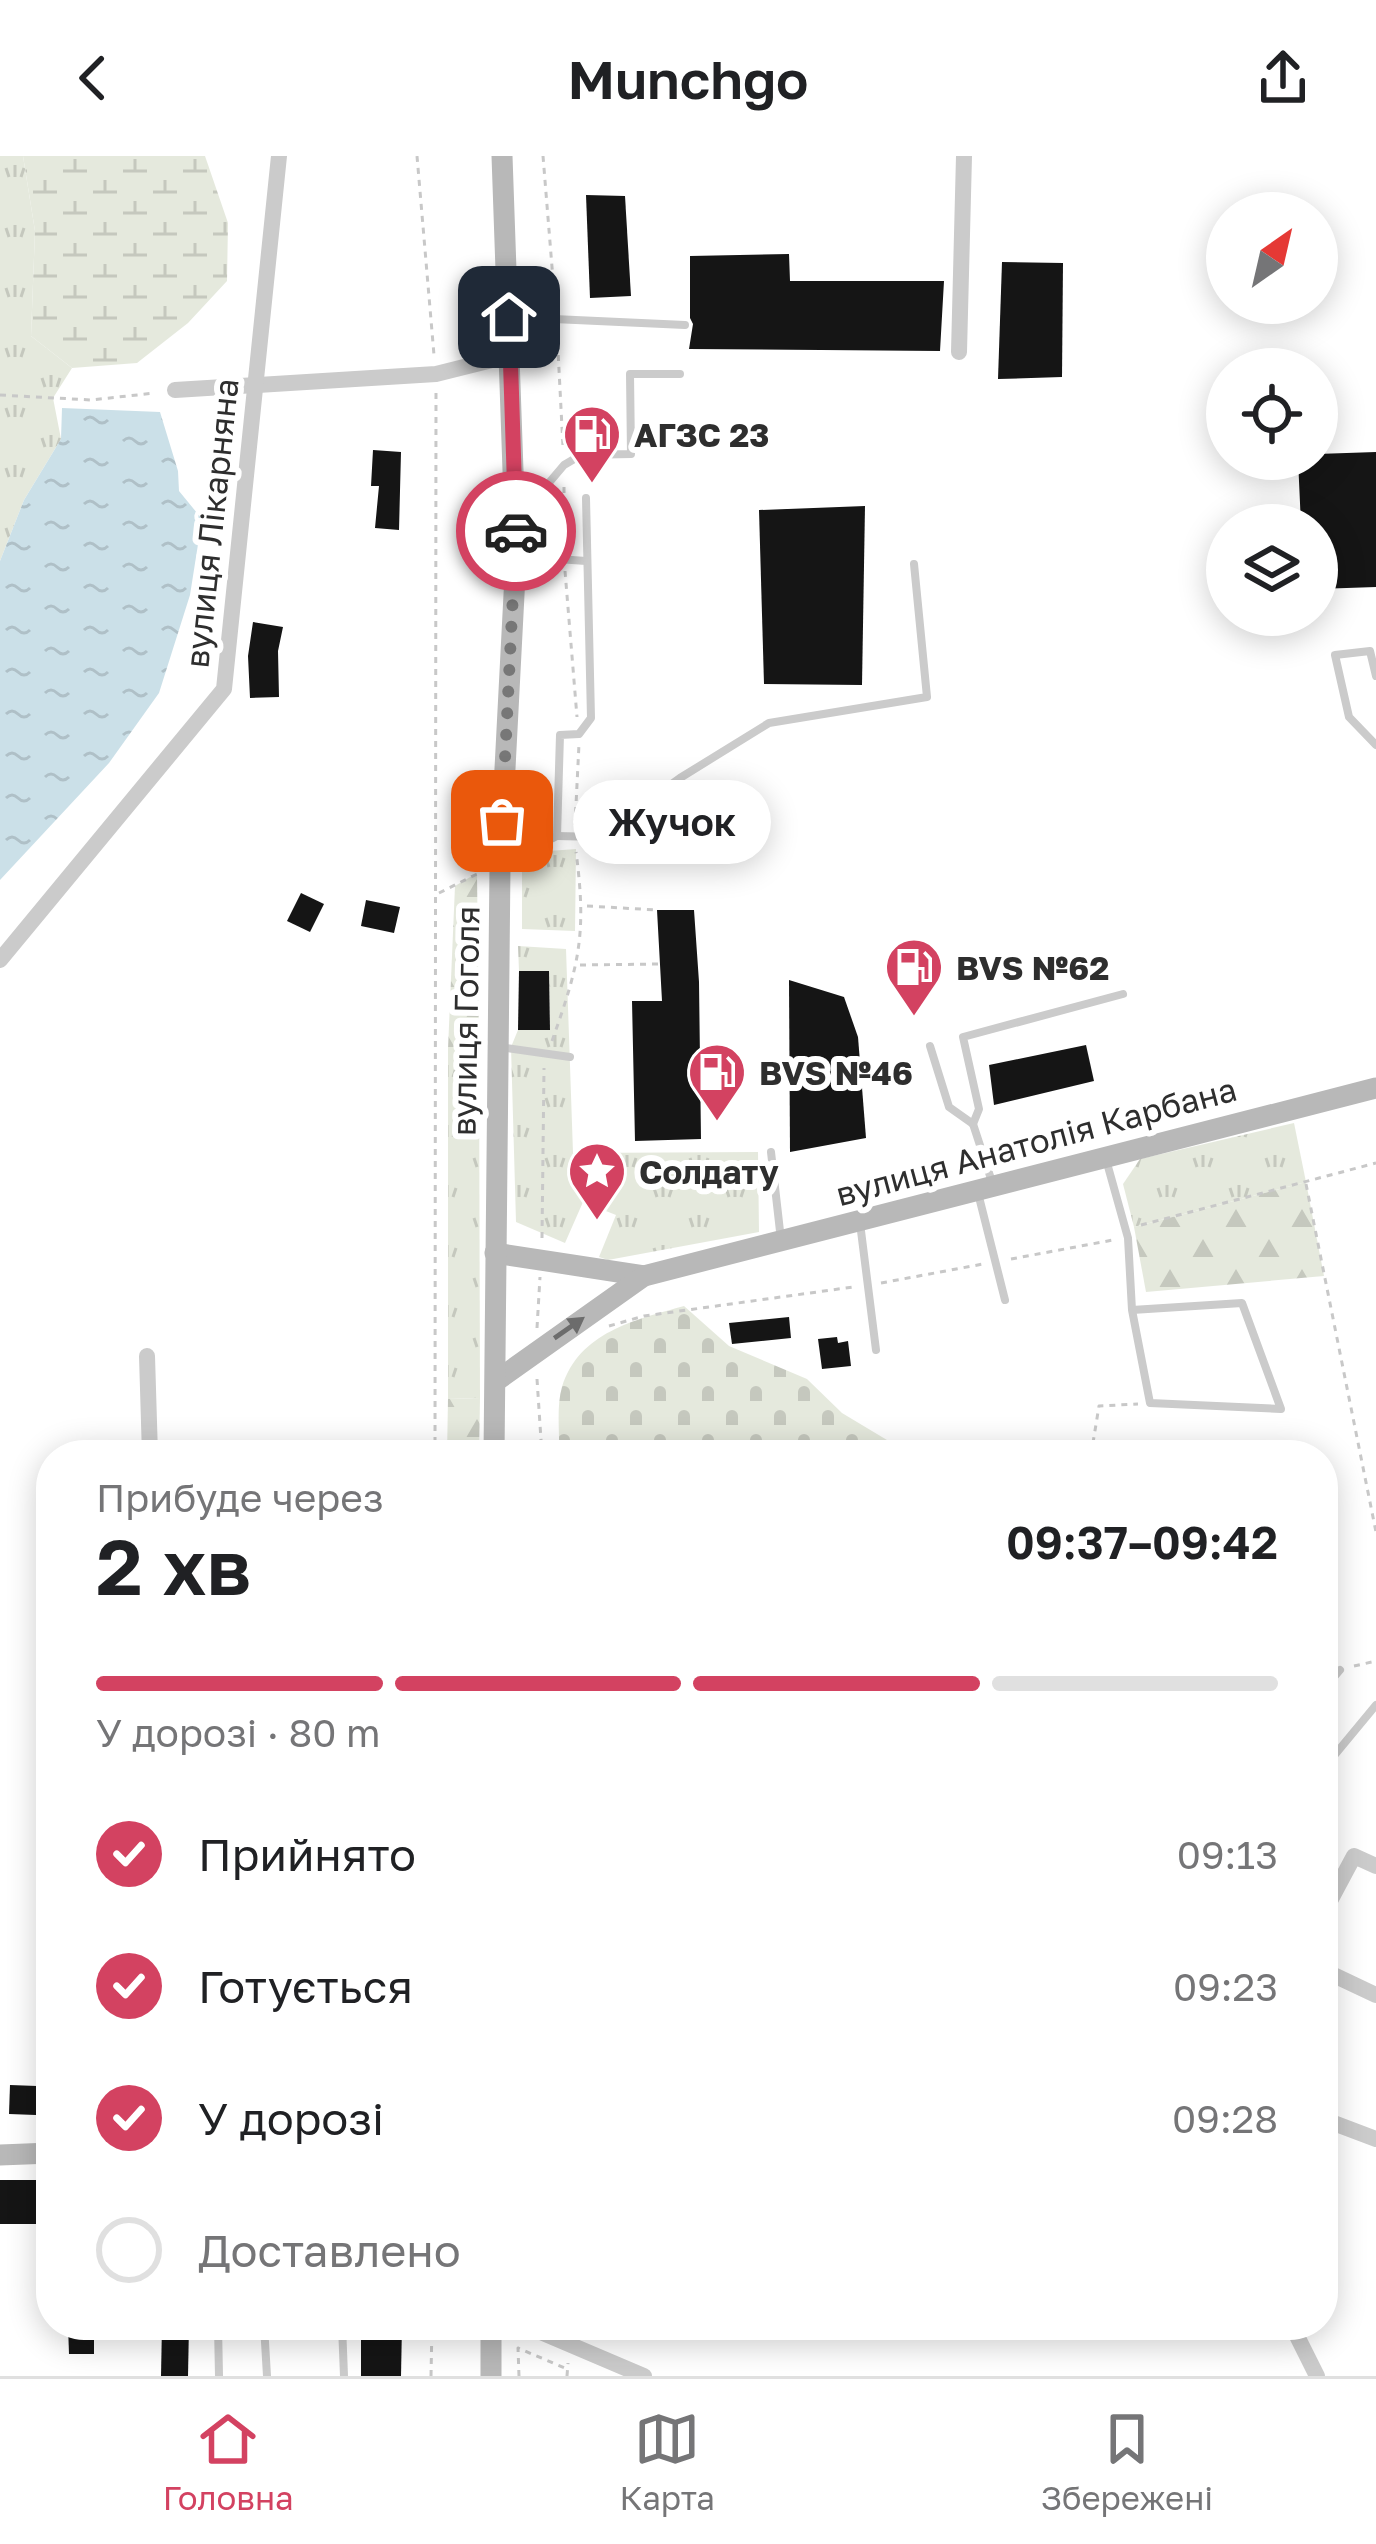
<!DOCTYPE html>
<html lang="uk">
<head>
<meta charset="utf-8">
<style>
  :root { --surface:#fff; --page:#f6f6f6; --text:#202124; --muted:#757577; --line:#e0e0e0; --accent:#d34261 }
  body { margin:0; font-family:"Golos Text",sans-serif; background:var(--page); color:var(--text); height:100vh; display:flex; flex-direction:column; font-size:45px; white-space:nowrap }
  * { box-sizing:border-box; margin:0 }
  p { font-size:39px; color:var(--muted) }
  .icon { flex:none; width:66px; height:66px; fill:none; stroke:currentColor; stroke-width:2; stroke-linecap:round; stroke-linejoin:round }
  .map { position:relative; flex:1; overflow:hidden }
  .panel { position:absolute; left:36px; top:1284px; width:1302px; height:900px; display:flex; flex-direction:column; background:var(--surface); border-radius:48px; box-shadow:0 6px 30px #0003 }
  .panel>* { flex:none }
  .needle { width:78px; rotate:34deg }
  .controls { position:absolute; left:1206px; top:36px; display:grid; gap:24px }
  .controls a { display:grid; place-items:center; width:132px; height:132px; border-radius:50%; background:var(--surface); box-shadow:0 6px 30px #0003; font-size:60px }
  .pin { position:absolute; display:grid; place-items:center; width:102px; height:102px; color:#fff; margin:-51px; border-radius:24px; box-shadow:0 6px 18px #0006 }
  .courier { position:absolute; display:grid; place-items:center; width:120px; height:120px; margin:-60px; border:9px solid #d34261; border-radius:50%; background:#fff; color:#222; box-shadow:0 3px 15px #0007 }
  .bubble { position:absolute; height:84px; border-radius:42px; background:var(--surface); box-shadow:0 6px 30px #0003; font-size:39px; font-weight:600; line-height:84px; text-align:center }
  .headline em { font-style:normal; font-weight:600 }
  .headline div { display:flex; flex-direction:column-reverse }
  .headline { display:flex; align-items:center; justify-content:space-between; height:204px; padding:0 60px }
  h1 { font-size:78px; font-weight:600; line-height:90px }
  .bar { display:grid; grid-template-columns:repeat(4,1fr); gap:18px 12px; align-content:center; height:144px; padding:0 60px }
  .bar i { height:15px; border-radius:9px; background:var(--line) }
  .bar .on { background:var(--accent) }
  .bar p { grid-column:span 4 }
  ol { padding:0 60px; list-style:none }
  li { display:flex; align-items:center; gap:36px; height:132px }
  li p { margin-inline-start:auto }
  li .icon { padding:12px; border-radius:50%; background:var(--accent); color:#fff; stroke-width:4 }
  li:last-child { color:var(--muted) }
  li i { width:66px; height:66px; border:6px solid var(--line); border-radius:50% }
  header { display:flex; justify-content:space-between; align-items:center; height:156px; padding:0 60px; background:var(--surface); font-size:54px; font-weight:600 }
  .dock { display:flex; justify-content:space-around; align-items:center; height:168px; border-top:3px solid var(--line); background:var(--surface); font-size:33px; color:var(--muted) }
  .dock a { display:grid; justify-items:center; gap:6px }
  .dock .on { color:var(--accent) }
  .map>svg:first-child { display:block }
  .grass { fill:url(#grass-tufts) }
  .forest { fill:url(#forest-firs) }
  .wetland { fill:url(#wetland-marsh) }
  .cemetery { fill:url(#cemetery-stones) }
  .water { fill:url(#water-ripples) }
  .building { fill:#151515 }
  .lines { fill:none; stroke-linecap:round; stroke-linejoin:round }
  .path { stroke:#c8c8c8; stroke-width:3; stroke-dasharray:6 6; stroke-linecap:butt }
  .lane { stroke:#cbcbcb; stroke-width:8 }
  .street { stroke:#cbcbcb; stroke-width:16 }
  .secondary { stroke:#b8b8b8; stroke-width:21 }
  .oneway { fill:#6c6c6c }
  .done { stroke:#777; stroke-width:12; stroke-dasharray:0 21.6 }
  .route { stroke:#d34261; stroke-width:15 }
  .labels { text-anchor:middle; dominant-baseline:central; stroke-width:12; stroke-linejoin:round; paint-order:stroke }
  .poi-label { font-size:33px; font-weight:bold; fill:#2e2e2e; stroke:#fff; text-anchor:start }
  .street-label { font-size:33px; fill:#2e2e2e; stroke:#fff }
</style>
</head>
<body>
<header><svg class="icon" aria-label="back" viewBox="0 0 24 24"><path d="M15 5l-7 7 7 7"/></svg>Munchgo<svg class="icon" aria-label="share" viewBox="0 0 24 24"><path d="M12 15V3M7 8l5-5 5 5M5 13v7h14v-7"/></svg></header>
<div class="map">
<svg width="1376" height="2220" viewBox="0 0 1376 2220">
  <defs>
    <pattern id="grass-tufts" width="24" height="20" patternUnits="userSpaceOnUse" patternTransform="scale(3)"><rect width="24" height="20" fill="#e5e9dd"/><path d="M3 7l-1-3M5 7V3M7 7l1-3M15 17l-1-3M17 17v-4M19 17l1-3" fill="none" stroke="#c5c8be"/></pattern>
    <pattern id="forest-firs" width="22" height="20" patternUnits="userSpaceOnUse" patternTransform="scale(3)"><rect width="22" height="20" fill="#e5e9dd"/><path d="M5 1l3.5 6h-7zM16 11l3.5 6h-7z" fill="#c5c8be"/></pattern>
    <pattern id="wetland-marsh" width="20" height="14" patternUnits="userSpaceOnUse" patternTransform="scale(3)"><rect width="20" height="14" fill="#e5e9dd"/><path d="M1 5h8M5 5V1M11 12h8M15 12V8" fill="none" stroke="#c5c8be"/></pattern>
    <pattern id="cemetery-stones" width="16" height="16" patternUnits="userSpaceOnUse" patternTransform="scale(3)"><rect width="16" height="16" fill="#e5e9dd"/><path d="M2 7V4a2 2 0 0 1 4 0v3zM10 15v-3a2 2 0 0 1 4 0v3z" fill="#c5c8be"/></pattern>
    <pattern id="water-ripples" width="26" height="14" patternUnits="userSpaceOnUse" patternTransform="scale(3)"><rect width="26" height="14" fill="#cbe0e8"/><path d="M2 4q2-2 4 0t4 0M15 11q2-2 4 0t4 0" fill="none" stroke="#afc0c7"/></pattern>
  </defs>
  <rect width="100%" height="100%" fill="#fff"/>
  <!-- grass -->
  <g class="grass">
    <polygon points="0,0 23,0 35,75 31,180 72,212 53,242 61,283 24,344 0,405"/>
    <polygon points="576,693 575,775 522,773 522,697"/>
    <polygon points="518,790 566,793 573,997 758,996 759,1076 608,1104 599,1101 616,1059 583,1046 565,1087 516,1066 511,891 518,874 550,873 549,815 519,815"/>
    <polygon points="448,893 479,893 480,1242 448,1243"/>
    <polygon points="1294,967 1306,1026 1134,1071 1123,1028 1140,1003"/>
  </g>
  <!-- forest -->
  <g class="forest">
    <polygon points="477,717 479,893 448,893 455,730"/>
    <polygon points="1306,1026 1324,1120 1146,1136 1134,1071"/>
    <polygon points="480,1242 479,1299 447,1299 448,1243"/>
  </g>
  <!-- wetland -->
  <polygon class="wetland" points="23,0 205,0 228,67 227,125 188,167 137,207 72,212 31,180 35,75"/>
  <!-- cemetery -->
  <path class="cemetery" d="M684,1150L729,1190L807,1223L842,1257L912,1299H559C560,1279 556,1251 562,1231C579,1176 635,1164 684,1150Z"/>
  <!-- water -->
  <polygon class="water" points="62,252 160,256 178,315 179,335 202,363 190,439 159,537 109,607 0,724 0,405 24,344 61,283"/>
  <!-- building -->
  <g class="building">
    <polygon points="586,39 625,40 631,140 590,142"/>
    <polygon points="789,98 790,125 944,125 940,195 689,193 693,168 690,162 690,100"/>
    <polygon points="1002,106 1063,107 1062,221 998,223"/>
    <polygon points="373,294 401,296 399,374 375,372 379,330 371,330"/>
    <polygon points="1376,296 1376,431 1317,433 1317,369 1301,369 1298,303 1317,303 1317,298"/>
    <polygon points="865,350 862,529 764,528 759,354"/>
    <polygon points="253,466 283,471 278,495 279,541 250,542 248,500"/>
    <polygon points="452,656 472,657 474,697 453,698"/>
    <polygon points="301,737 324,748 310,776 287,765"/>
    <polygon points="366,744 400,751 394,777 361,770"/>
    <polygon points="657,754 694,754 699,826 701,983 635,985 632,845 662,845"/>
    <polygon points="519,815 549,815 550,874 518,874"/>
    <polygon points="789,824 844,841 858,881 866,982 790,996"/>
    <polygon points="1086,889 1094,925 994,949 989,909"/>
    <polygon points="789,1161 791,1182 732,1188 729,1167"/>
    <polygon points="837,1181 838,1187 848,1185 851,1210 822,1213 818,1183"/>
    <polygon points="10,1929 37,1930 36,1959 9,1958"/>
    <rect x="0" y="2024" width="51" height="44"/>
    <polygon points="68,2169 94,2169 94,2198 69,2198"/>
    <polygon points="162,2169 189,2169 188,2220 161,2220"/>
    <polygon points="361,2169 402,2169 401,2220 361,2220"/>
  </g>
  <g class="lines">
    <!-- path -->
    <g class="path">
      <polyline points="417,0 434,199"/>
      <polyline points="543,0 555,148"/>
      <polyline points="557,175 563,291"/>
      <polyline points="0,239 91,244 155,237"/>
      <polyline points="564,331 564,387"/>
      <polyline points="565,415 577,561"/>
      <polyline points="575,669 579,588"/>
      <polyline points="439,737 479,717"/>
      <polyline points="587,750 657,754"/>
      <polyline points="580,809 660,808"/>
      <path d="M552,885C579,809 587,778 576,696"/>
      <polyline points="1306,1028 1376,1376"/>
      <polyline points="1141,1069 1376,1007"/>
      <polyline points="542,1082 544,912"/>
      <polyline points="1011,1103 1113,1084"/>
      <polyline points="881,1127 983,1108"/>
      <polyline points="609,1170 644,1160 853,1131"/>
      <polyline points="537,1172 540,1121"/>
      <polyline points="537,1223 542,1299"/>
      <polyline points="435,1299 436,233"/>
      <polyline points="1091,1299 1099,1250 1138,1248"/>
      <polyline points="1354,1510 1376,1505"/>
      <polyline points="431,2220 432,2169"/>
      <polyline points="519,2220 518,2192 567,2213"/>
      <polyline points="567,2220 568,2207"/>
    </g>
    <!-- lane -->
    <g class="lane">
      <polyline points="510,161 685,169"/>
      <polyline points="520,361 564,309 581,299 631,298 630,218 680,218"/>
      <polyline points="516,400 586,405"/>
      <polyline points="1376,520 1370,495 1335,499 1349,561 1376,589"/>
      <polyline points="557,680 598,681 680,622 769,567 927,541 914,408"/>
      <polyline points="506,706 557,680 560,579 579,578 591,562 586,342"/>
      <polyline points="930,890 949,951 973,968 993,1029"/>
      <polyline points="499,891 570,901"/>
      <polyline points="973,968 979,953 963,881 1123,838"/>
      <polyline points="771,996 781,1084"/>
      <polyline points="1107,1007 1128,1082 1132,1154 1150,1247 1281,1253 1242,1147 1132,1154"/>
      <polyline points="978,1037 1005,1144"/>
      <polyline points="860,1067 876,1194"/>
      <polyline points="1323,1534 1340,1514"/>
      <polyline points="1323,1613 1376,1549"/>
      <polyline points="218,2169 219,2220"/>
      <polyline points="264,2169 267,2220"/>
      <polyline points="342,2169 344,2220"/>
    </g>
    <!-- street -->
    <g class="street">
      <polyline points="959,196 964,0"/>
      <polyline points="175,234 436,218 508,200"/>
      <polyline points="0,804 224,533 279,0"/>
      <polyline points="147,1200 150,1299"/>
      <polyline points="1323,1758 1354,1700 1376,1710"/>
      <polyline points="1323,1814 1376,1839"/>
      <polyline points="1323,1963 1376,1983"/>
      <polyline points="524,2169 644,2220"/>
      <polyline points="1298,2169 1296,2178 1317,2220"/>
    </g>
    <!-- secondary -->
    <g class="secondary">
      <polyline points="495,1097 644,1120"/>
      <polyline points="496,1225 644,1120 1376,932"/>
      <polyline points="494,1299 500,709 516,400 502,0"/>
      <polyline points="0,1999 51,1997"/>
      <polyline points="491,2220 491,2169"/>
    </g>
  </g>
  <!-- one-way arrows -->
  <defs><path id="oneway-solid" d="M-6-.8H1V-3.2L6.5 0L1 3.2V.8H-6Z" transform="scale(3)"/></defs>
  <use class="oneway" href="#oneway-solid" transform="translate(569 1172) rotate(-35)"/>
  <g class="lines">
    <!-- done -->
    <polyline class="done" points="502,665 516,375"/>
    <!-- route -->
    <polyline class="route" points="509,161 516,375"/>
  </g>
  <!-- icons -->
  <defs>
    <symbol id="fuel-pin" viewBox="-11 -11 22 30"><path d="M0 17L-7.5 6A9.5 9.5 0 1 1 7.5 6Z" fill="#d34261" stroke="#fff"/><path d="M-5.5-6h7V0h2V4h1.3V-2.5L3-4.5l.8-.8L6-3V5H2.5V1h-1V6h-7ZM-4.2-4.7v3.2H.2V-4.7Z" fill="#fff"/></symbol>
    <symbol id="sight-pin" viewBox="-11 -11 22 30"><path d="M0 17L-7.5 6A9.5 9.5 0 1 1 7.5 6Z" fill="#d34261" stroke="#fff"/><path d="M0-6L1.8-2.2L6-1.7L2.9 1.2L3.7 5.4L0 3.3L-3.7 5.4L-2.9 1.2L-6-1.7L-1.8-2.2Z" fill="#fff"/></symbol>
  </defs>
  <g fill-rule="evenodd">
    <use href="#fuel-pin" x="559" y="245" width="66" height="90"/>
    <use href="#fuel-pin" x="881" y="778" width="66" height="90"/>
    <use href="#fuel-pin" x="684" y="883" width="66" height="90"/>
    <use href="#sight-pin" x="564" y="982" width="66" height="90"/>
  </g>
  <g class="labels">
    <!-- poi labels -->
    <g class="poi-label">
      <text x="634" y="278">АГЗС 23</text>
      <text x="956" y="811">BVS №62</text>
      <text x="759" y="916">BVS №46</text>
      <text x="639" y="1015">Солдату</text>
    </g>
    <!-- street labels -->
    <g class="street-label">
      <text transform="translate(211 367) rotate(-84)">вулиця Лікарняна</text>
      <text transform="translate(465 865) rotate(-89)">вулиця Гоголя</text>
      <text transform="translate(1036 985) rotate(-15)">вулиця Анатолія Карбана</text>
    </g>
  </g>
</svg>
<div class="controls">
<a><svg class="needle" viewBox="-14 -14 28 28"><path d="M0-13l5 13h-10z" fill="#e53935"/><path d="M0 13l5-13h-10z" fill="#757577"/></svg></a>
<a><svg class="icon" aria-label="locate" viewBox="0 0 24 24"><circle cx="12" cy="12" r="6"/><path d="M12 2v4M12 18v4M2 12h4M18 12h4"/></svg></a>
<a><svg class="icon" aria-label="layers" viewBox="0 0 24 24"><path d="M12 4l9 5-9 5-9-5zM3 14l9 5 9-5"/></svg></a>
</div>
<div class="pin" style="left:502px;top:665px;background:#ea580c"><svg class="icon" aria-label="bag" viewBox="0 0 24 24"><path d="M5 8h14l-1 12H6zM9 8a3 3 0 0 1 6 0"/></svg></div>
<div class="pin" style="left:509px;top:161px;background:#1f2937"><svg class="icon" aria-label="home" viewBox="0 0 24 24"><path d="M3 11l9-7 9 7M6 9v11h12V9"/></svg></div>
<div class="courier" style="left:516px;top:375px"><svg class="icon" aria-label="car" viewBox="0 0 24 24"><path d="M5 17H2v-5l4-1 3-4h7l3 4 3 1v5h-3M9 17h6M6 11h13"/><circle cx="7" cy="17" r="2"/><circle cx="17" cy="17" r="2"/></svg></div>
<div class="bubble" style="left:573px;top:624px;width:198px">Жучок</div>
<section class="panel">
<div class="headline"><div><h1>2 хв</h1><p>Прибуде через</p></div><em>09:37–09:42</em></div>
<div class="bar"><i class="on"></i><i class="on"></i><i class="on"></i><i></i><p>У дорозі · 80 m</p></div>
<ol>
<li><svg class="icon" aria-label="check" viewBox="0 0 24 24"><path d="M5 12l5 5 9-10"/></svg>Прийнято<p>09:13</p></li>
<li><svg class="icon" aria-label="check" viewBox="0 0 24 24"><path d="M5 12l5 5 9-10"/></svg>Готується<p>09:23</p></li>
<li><svg class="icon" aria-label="check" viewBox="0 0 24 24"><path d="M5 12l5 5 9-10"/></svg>У дорозі<p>09:28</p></li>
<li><i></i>Доставлено</li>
</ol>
</section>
</div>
<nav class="dock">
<a class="on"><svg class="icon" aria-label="home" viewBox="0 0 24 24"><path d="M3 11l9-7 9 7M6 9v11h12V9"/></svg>Головна</a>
<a><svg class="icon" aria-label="map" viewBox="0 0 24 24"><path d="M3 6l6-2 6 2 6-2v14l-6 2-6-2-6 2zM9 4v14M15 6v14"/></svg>Карта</a>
<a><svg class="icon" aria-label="saved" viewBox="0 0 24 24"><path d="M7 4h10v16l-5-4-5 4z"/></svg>Збережені</a>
</nav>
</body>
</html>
